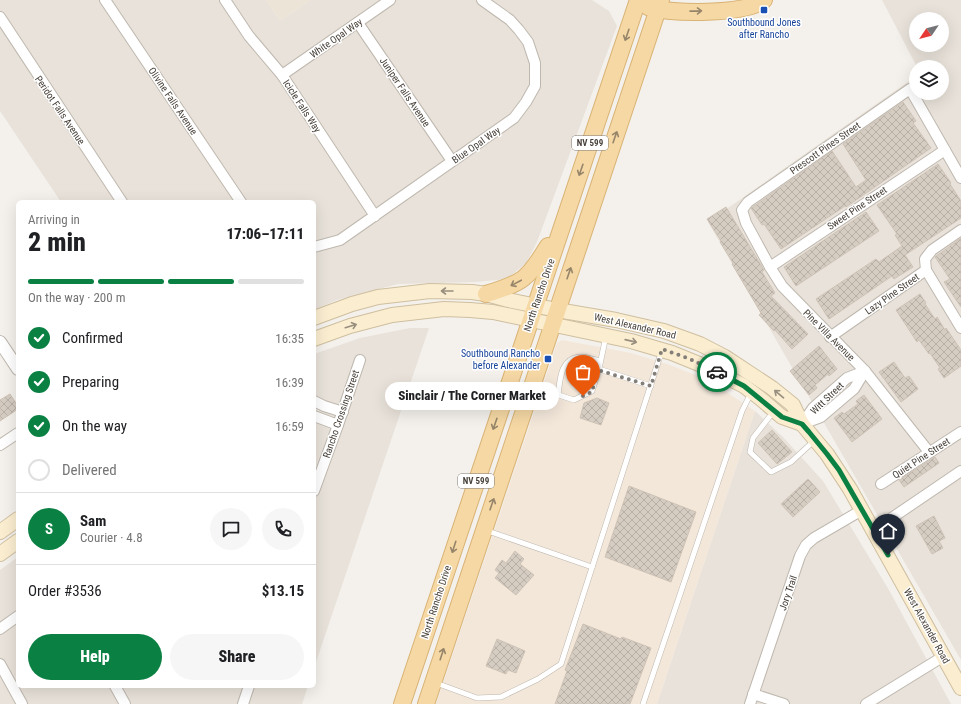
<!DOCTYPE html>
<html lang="en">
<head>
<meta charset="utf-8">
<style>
  :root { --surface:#fff; --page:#f6f6f6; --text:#202124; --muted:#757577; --line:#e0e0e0; --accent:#0b8043 }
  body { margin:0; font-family:"Roboto Condensed",sans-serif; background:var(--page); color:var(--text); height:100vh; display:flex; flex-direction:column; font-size:15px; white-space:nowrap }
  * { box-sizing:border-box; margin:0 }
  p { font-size:13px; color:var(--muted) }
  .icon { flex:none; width:22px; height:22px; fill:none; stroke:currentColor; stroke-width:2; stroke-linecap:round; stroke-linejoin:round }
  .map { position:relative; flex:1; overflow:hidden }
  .sheet { position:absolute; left:16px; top:200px; width:300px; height:488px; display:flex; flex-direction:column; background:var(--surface); border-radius:6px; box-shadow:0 4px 16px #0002 }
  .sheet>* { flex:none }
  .needle { width:26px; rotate:235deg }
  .tools { position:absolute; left:909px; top:12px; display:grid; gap:8px }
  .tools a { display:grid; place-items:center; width:40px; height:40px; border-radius:50%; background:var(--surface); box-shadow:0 4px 16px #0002; font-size:20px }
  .pin { position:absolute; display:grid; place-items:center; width:34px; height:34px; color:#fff; margin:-41px -17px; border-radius:50% 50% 50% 0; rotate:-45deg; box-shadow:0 0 4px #0007 }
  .pin .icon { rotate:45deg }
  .courier { position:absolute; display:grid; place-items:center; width:40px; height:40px; margin:-20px; border:3px solid #0b8043; border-radius:50%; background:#fff; color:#222; box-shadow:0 1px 5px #0007 }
  .bubble { position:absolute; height:28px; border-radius:14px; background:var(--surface); box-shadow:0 4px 16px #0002; font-size:13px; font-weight:800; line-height:28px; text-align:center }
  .headline em { font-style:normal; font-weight:800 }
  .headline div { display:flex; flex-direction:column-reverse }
  .headline { display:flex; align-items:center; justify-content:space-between; height:68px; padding:0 12px }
  h1 { font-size:26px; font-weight:800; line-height:30px }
  .bar { display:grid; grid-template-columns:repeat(4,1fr); gap:6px 4px; align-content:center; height:48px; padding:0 12px }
  .bar i { height:5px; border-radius:3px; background:var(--line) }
  .bar .active { background:var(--accent) }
  .bar p { grid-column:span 4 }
  .line { display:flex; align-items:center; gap:10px; padding:0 12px; border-top:1px solid var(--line) }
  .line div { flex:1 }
  .round { display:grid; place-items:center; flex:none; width:42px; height:42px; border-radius:21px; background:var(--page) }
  ol { padding:0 12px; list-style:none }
  li { display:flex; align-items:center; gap:12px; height:44px }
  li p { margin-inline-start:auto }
  li .icon { padding:4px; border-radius:50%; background:var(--accent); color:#fff; stroke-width:4 }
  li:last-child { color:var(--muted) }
  li i { width:22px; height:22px; border:2px solid var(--line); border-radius:50% }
  .button { display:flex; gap:8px; margin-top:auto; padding:8px 12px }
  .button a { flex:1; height:46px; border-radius:24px; background:var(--accent); color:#fff; font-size:16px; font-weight:800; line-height:46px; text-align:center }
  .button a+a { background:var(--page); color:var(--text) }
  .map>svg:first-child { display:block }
  .residential { fill:#e8e2da; fill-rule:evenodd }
  .commercial { fill:#f3e7da }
  .education { fill:#ece4d7 }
  .building { fill:url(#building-cross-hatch); stroke:#cfc3b6 }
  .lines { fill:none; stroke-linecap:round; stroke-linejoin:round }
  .service-casing { stroke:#bfb8af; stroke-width:6 }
  .minor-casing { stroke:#bfb8af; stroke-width:12 }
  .tertiary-casing { stroke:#bfb8af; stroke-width:14 }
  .secondary-casing { stroke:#cfbfa0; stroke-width:16 }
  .primary-casing { stroke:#d9b375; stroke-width:18 }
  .service { stroke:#fff; stroke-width:5 }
  .minor { stroke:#fff; stroke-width:10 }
  .tertiary { stroke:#fff; stroke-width:12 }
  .secondary { stroke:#faedd0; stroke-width:14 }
  .primary { stroke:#f5d8a4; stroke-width:16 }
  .oneway { stroke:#96856a }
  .oneway2 { stroke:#988e7e }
  .done { stroke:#847f78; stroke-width:4; stroke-dasharray:0 7.2 }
  .route { stroke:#0b8043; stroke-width:5 }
  .transit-dot { fill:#1a4fb4; stroke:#fff; stroke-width:1.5 }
  .labels { text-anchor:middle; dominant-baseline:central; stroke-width:3; stroke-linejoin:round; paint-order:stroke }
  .shield { fill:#fff; stroke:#7f7a75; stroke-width:1 }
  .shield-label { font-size:9px; font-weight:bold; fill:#48413a }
  .transit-label { font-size:10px; fill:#164399; stroke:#fff }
  .street-label { font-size:10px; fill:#48413a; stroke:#fff }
</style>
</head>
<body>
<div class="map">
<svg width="961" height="704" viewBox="0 0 961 704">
  <defs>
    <pattern id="building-cross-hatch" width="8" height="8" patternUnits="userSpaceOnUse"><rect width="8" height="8" fill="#d5ccc2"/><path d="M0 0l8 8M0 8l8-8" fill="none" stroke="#b8b0a7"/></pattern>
  </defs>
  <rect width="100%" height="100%" fill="#f4f1ec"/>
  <!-- residential -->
  <g class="residential">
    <polygon points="0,0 266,0 280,21 311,0 592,0 609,11 617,26 537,242 526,263 507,279 476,282 398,284 337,300 314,310 314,202 61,202 0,111"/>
    <path d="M882,0H961V660L708,222L916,76V93H942V67H917ZM916,19H942V45H916Z"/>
    <polygon points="410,328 429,328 314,668 314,354 360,338"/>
    <polygon points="755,411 783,437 823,481 889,590 951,704 657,704"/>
    <polygon points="18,557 18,686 308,686 302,704 0,704 0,570"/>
  </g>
  <!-- commercial -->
  <polygon class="commercial" points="562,340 631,353 670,365 695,375 725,391 755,411 657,704 436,704 557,343"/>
  <!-- education -->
  <polygon class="education" points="266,0 311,0 280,21"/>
  <!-- building -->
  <g class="building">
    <polygon points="903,102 916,121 913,123 931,148 846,207 845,206 781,249 764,224 762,225 751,208 753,207 832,151 856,187 866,180 843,144"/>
    <polygon points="938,164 951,183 950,184 961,201 961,218 905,255 913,267 894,279 892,276 829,319 816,299 876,259 879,262 902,246 895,235 897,234 877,205"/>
    <polygon points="726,207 764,270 762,272 775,293 771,296 808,334 792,349 775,330 774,331 759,315 761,313 732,264 733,263 720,242 721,241 707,219"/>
    <polygon points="866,212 879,231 796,286 784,267"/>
    <polygon points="961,238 961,307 944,282 950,279 935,257"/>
    <polygon points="920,294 926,303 925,304 935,319 937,317 945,330 946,328 961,350 961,366 944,378 938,369 940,368 930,353 929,354 919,340 917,342 896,310"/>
    <polygon points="819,346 837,369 829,376 828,374 815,385 817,388 809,395 790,371"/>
    <polygon points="580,362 590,380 577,387 567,370"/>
    <polygon points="894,362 905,378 909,376 918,389 901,402 879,372"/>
    <polygon points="10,394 18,406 18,409 0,421 0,400"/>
    <polygon points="864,395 882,419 852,442 834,418 842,412 844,414 858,404 856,401"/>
    <polygon points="597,398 609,403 601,425 580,418 584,403"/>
    <polygon points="772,430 792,452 777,464 758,443"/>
    <polygon points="935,457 939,463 904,487 899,480"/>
    <polygon points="808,479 820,492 793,517 781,504"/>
    <polygon points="629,486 696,512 671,582 605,557"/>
    <polygon points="934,516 945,538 939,541 943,548 932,554 916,526"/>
    <polygon points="515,551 524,559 520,564 534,575 516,595 495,578 499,573 495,570 502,560 506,563"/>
    <polygon points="583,624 621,639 622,637 651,648 630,704 555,704 567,671 565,670"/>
    <polygon points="497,639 525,651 516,673 508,670 506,674 486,666"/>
  </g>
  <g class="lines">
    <defs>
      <g id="service">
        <polyline points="606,336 599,369 651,386"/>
        <polyline points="534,387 574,400 592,391 599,369"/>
        <path d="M558,395C560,381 560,359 579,357C585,356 594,360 600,361"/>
        <polyline points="774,411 753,438 750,452 771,472 791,462 815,440"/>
        <polyline points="485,530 592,567"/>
        <polyline points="436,683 477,698 501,697 538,679 561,664 662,350"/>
        <polyline points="643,704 742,411 751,393"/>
      </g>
      <g id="minor">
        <polyline points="105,0 241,202"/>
        <polyline points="225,0 249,36 282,75 375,216"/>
        <polyline points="0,17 122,202"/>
        <polyline points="358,23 452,161"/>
        <polyline points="282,75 390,0"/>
        <polyline points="314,247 340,240 514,118 526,102 535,86 535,63 528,42 519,30 510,20 482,0"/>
        <polyline points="770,267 945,150"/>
        <polyline points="926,270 961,328"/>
        <polyline points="830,337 926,270 925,259 932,250 961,230"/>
        <polyline points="314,401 324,406 343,412"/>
        <polyline points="314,416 338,425"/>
        <polyline points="802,424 821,417 848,394 854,389 865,371"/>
        <polyline points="802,424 813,408 847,378 865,371"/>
        <polyline points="0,445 18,433"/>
        <polyline points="929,452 865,371 782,286 770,267 746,223 742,210 748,202 910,89 961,178"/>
        <polyline points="881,484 961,432"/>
        <polyline points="314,491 338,425 360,360"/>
        <polyline points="874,530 961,471"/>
        <polyline points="0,629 18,616"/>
        <polyline points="0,664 22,704"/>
        <polyline points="115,686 125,704"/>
        <polyline points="753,694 784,704"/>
        <polyline points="243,704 249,686"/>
        <polyline points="750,704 800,556 806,545 814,538 862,510"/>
        <polyline points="866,704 944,656"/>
      </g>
      <polyline id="tertiary" points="0,342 18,369"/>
      <g id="secondary">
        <polyline points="314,318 352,304 378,297 430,291 472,292 486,294 508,300 557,310 616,320 664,331 700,344 725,357 772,388 793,405 802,424 827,454 850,489 961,688"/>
        <polyline points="314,339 350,326 392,315 444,309 470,310 493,312 631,341 672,353 709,368 744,386 761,399 782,417 802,424"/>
        <polyline points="0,532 18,519"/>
        <polyline points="0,554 18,541"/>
      </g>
      <g id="primary">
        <path d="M648,7C672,14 745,15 764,0"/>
        <path d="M486,294C523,283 528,279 548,246"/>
        <polyline points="402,704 638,0"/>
        <polyline points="426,704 661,0"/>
      </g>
    </defs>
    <!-- service casing -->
    <use href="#service" class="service-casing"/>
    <!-- minor casing -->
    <use href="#minor" class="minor-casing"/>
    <!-- tertiary casing -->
    <use href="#tertiary" class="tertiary-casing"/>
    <!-- secondary casing -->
    <use href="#secondary" class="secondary-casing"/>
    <!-- primary casing -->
    <use href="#primary" class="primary-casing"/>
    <!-- service -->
    <use href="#service" class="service"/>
    <!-- minor -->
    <use href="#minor" class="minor"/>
    <!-- tertiary -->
    <use href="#tertiary" class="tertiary"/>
    <!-- secondary -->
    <use href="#secondary" class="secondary"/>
    <!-- primary -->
    <use href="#primary" class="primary"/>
  </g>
  <!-- one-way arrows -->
  <defs><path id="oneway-shaft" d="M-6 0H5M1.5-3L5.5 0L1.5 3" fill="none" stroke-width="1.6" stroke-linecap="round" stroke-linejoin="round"/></defs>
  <g class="oneway">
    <use href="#oneway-shaft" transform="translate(696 11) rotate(-1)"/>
    <use href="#oneway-shaft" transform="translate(627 35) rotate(109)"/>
    <use href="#oneway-shaft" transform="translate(615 137) rotate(-71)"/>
    <use href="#oneway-shaft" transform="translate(581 170) rotate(109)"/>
    <use href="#oneway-shaft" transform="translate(569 273) rotate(-71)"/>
    <use href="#oneway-shaft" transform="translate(516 283) rotate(152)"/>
    <use href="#oneway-shaft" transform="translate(495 424) rotate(109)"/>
    <use href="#oneway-shaft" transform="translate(492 504) rotate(-71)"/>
    <use href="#oneway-shaft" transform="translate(454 547) rotate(108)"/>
    <use href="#oneway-shaft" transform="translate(442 654) rotate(-72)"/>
  </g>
  <g class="oneway2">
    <use href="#oneway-shaft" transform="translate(447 291) rotate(-180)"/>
    <use href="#oneway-shaft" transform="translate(351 326) rotate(-17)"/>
    <use href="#oneway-shaft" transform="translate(631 341) rotate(13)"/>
    <use href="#oneway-shaft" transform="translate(779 394) rotate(-140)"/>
  </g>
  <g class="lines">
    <!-- done -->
    <polyline class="done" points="583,396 592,392 598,370 651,386 662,349 690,359 717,372"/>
    <!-- route -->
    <polyline class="route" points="717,372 744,386 782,417 802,424 809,432 827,454 839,470 888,555"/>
  </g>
  <!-- markers -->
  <g class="transit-dot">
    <rect x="760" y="6" width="8" height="8" rx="2"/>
    <rect x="544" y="355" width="8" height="8" rx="2"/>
  </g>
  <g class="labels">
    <!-- shield labels -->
    <g class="shield">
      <rect x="572" y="136" width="36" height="14" rx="3"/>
      <rect x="458" y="474" width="36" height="14" rx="3"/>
    </g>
    <g class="shield-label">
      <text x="590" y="143">NV 599</text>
      <text x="476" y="481">NV 599</text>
    </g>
    <!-- transit labels -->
    <g class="transit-label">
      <text x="764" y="22">Southbound Jones<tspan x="764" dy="12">after Rancho</tspan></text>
      <text x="540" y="353" text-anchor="end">Southbound Rancho<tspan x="540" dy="12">before Alexander</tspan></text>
    </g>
    <!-- street labels -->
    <g class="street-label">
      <text transform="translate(336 38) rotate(-35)">White Opal Way</text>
      <text transform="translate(405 92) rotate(56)">Juniper Falls Avenue</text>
      <text transform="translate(173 101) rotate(56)">Olivine Falls Avenue</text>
      <text transform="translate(302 106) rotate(57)">Icicle Falls Way</text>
      <text transform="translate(60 110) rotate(56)">Peridot Falls Avenue</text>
      <text transform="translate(476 145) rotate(-35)">Blue Opal Way</text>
      <text transform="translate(825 148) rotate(-35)">Prescott Pines Street</text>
      <text transform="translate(857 208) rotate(-34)">Sweet Pine Street</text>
      <text transform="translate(892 294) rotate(-35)">Lazy Pine Street</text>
      <text transform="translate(539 295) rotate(-71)">North Rancho Drive</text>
      <text transform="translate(635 326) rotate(13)">West Alexander Road</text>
      <text transform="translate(829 335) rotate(45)">Pine Villa Avenue</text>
      <text transform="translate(827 398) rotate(-44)">Witt Street</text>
      <text transform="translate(341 414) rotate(-71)">Rancho Crossing Street</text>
      <text transform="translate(921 458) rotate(-33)">Quiet Pine Street</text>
      <text transform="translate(788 593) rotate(-71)">Jory Trail</text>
      <text transform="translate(436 602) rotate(-72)">North Rancho Drive</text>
      <text transform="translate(927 626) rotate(61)">West Alexander Road</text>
    </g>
  </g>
</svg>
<div class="tools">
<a><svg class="needle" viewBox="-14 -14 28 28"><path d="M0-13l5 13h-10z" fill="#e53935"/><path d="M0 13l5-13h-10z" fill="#757577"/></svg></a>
<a><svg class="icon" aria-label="layers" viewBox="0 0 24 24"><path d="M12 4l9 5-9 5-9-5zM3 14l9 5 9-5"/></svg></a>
</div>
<div class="pin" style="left:583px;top:396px;background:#ea580c"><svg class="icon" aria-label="bag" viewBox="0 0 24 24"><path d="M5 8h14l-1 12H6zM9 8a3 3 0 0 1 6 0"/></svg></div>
<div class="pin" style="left:888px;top:555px;background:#1f2937"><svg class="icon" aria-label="home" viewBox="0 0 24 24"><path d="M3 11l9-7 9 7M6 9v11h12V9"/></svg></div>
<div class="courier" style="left:717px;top:372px"><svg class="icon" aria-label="car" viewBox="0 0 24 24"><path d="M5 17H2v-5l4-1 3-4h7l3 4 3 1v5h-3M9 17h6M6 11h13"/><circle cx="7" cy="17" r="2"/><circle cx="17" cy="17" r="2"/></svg></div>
<div class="bubble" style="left:385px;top:382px;width:174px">Sinclair / The Corner Market</div>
<section class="sheet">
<div class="headline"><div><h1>2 min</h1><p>Arriving in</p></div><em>17:06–17:11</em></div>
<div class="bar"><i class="active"></i><i class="active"></i><i class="active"></i><i></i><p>On the way · 200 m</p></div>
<ol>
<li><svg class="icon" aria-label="check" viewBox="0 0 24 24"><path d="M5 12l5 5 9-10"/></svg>Confirmed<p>16:35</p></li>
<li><svg class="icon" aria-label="check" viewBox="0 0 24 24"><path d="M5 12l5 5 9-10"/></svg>Preparing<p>16:39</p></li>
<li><svg class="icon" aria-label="check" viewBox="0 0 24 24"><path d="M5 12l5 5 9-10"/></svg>On the way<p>16:59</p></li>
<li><i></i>Delivered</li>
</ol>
<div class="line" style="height:72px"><b class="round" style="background:var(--accent);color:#fff">S</b><div><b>Sam</b><p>Courier · 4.8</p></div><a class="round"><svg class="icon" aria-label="chat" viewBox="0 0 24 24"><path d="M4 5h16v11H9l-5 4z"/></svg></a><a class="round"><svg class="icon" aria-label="phone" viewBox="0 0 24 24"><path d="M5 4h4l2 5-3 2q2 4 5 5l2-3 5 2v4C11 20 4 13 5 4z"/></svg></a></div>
<div class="line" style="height:52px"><div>Order #3536</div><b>$13.15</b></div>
<div class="button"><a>Help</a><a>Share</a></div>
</section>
</div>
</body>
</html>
